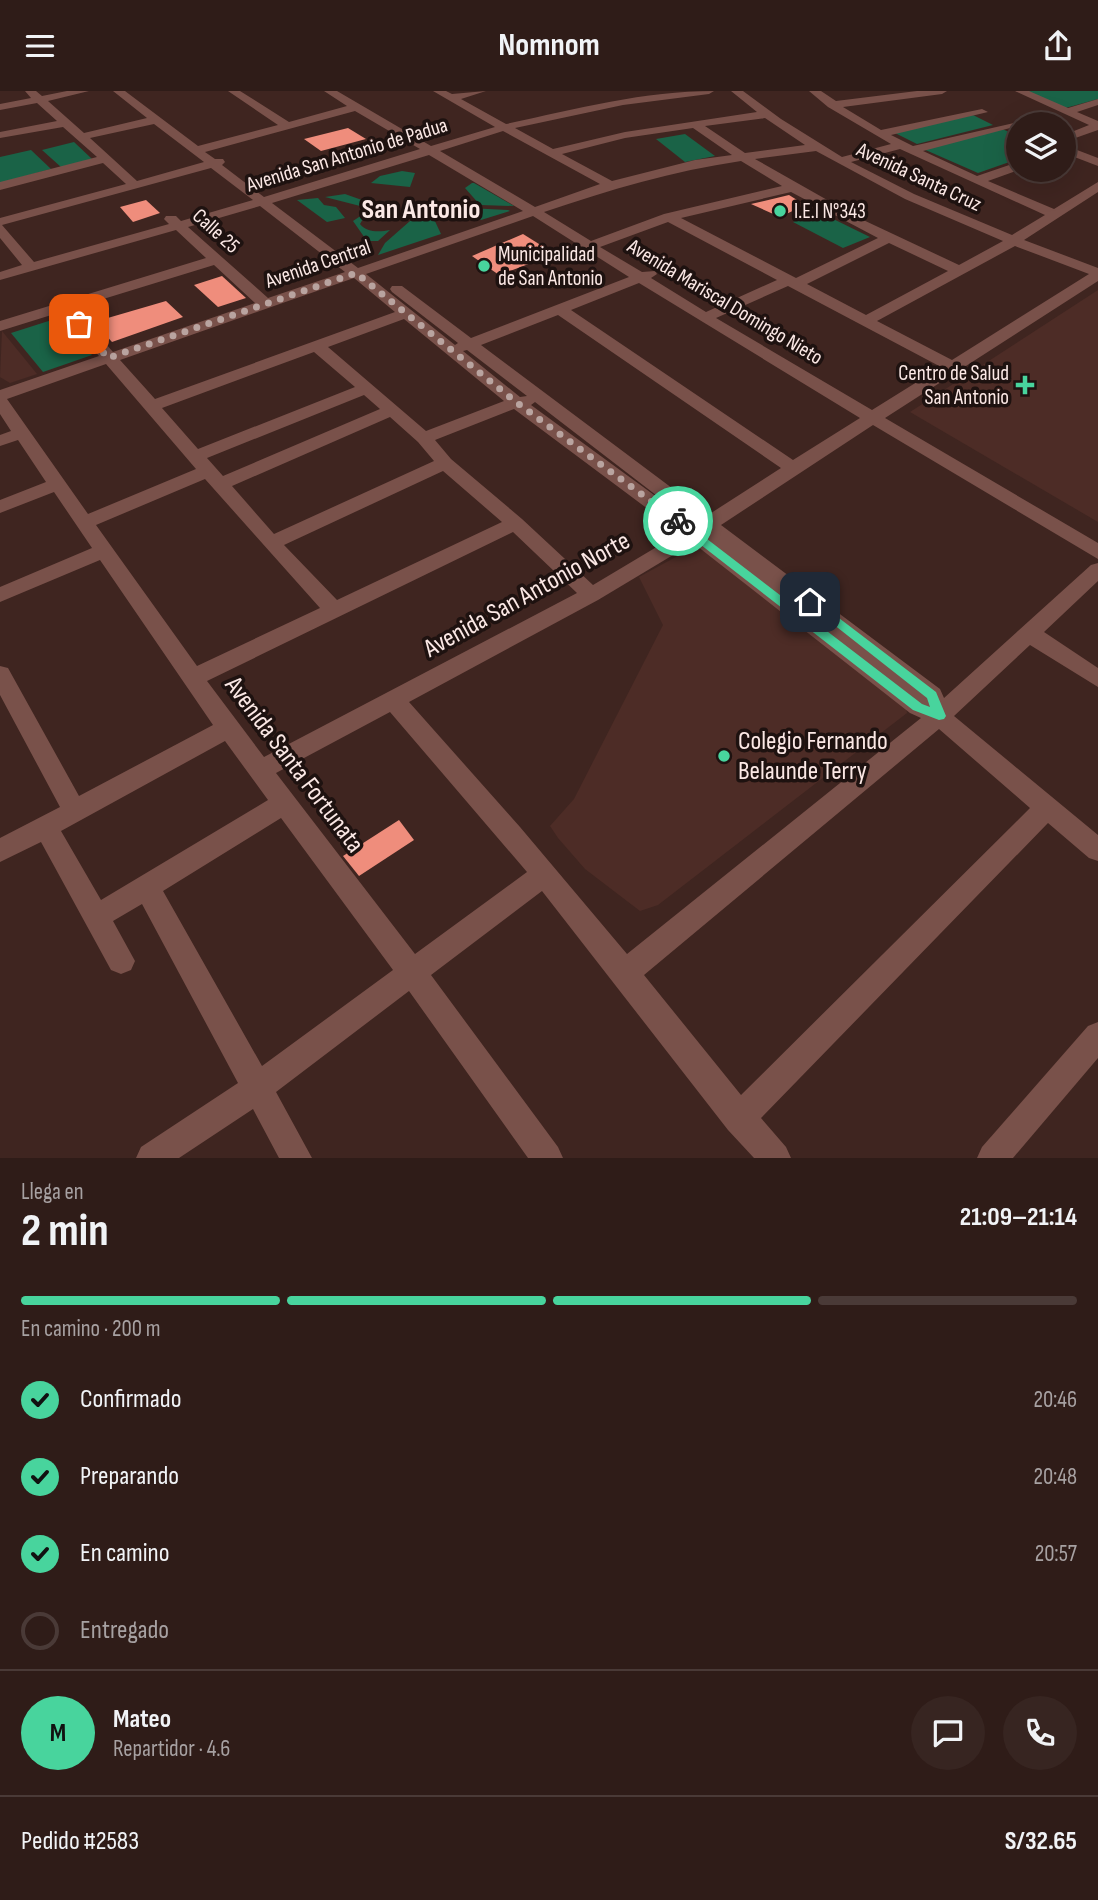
<!DOCTYPE html>
<html lang="es">
<head>
<meta charset="utf-8">
<style>
  :root { --surface:#2f1c18; --page:#372521; --text:#f1f3f6; --muted:#a7a1a2; --line:#4a3a37; --accent:#48d49d }
  body { margin:0; font-family:"Sofia Sans Condensed",sans-serif; background:var(--page); color:var(--text); height:100vh; display:flex; flex-direction:column; font-size:26px; white-space:nowrap }
  * { box-sizing:border-box; margin:0 }
  p { font-size:23px; color:var(--muted) }
  .icon { flex:none; width:38px; height:38px; fill:none; stroke:currentColor; stroke-width:2; stroke-linecap:round; stroke-linejoin:round }
  .map { position:relative; height:1067px; overflow:hidden }
  .details { display:flex; flex-direction:column; background:var(--surface); flex:1 }
  .details>* { flex:none }
  .tools { position:absolute; left:1006px; top:21px; display:grid; gap:14px }
  .tools a { display:grid; place-items:center; width:70px; height:70px; border-radius:50%; background:var(--surface); box-shadow:0 7px 28px #0002,0 0 0 2px var(--line); font-size:35px }
  .pin { position:absolute; display:grid; place-items:center; width:60px; height:60px; color:#fff; margin:-30px; border-radius:14px; box-shadow:0 4px 10px #0006 }
  .courier { position:absolute; display:grid; place-items:center; width:70px; height:70px; margin:-35px; border:5px solid #48d49d; border-radius:50%; background:#fff; color:#222; box-shadow:0 2px 9px #0007 }
  .summary em { font-style:normal; font-weight:700 }
  .summary div { display:flex; flex-direction:column-reverse }
  .summary { display:flex; align-items:center; justify-content:space-between; height:119px; padding:0 21px }
  h1 { font-size:46px; font-weight:700; line-height:52px }
  .bar { display:grid; grid-template-columns:repeat(4,1fr); gap:10px 7px; align-content:center; height:84px; padding:0 21px }
  .bar i { height:9px; border-radius:5px; background:var(--line) }
  .bar .selected { background:var(--accent) }
  .bar p { grid-column:span 4 }
  .line { display:flex; align-items:center; gap:18px; padding:0 21px; border-top:2px solid var(--line) }
  .line div { flex:1 }
  .round { display:grid; place-items:center; flex:none; width:74px; height:74px; border-radius:37px; background:var(--page) }
  ol { padding:0 21px; list-style:none }
  li { display:flex; align-items:center; gap:21px; height:77px }
  li p { margin-inline-start:auto }
  li .icon { padding:7px; border-radius:50%; background:var(--accent); color:#111; stroke-width:4 }
  li:last-child { color:var(--muted) }
  li i { width:38px; height:38px; border:4px solid var(--line); border-radius:50% }
  header { display:flex; justify-content:space-between; align-items:center; height:91px; padding:0 21px; background:var(--surface); font-size:32px; font-weight:700 }
  .map>svg:first-child { display:block }
  .built { fill:#4d2c26 }
  .green { fill:#1a6347 }
  .building { fill:#ef8d7c }
  .lines { fill:none; stroke-linecap:round; stroke-linejoin:round }
  .minor { fill:#79514a; fill-rule:evenodd }
  .route { fill:#48d49d }
  .done { stroke:#b9a4a0; stroke-width:7; stroke-dasharray:0 12.6 }
  .poi-dot { fill:#48d49d; stroke:#1e1210; stroke-width:2.5 }
  .labels { text-anchor:middle; dominant-baseline:central; stroke-width:7; stroke-linejoin:round; paint-order:stroke }
  .far-street-label { font-size:21px; fill:#fbe8e5; stroke:#1e1210 }
  .far-poi-label { font-size:21px; fill:#fbe8e5; stroke:#1e1210; text-anchor:start }
  .street-label { font-size:26px; fill:#fbe8e5; stroke:#1e1210 }
  .poi-label { font-size:26px; fill:#fbe8e5; stroke:#1e1210; text-anchor:start }
  .far-district-label { font-size:28px; font-weight:bold; fill:#fbe8e5; stroke:#1e1210 }
</style>
</head>
<body>
<header><svg class="icon" aria-label="menu" viewBox="0 0 24 24"><path d="M4 6h16M4 12h16M4 18h16"/></svg>Nomnom<svg class="icon" aria-label="share" viewBox="0 0 24 24"><path d="M12 15V3M7 8l5-5 5 5M5 13v7h14v-7"/></svg></header>
<div class="map">
<svg width="1098" height="1067" viewBox="0 0 1098 1067">
  <rect width="100%" height="100%" fill="#3f2520"/>
  <!-- built -->
  <g class="built">
    <polygon points="1098,199 1098,431 910,321"/>
    <polygon points="2,240 37,283 10,292 0,286"/>
    <polygon points="696,455 703,460 716,461 905,613 907,622 658,814 640,820 585,778 558,747 550,735 574,708 663,534 639,486"/>
  </g>
  <!-- green -->
  <g class="green">
    <polygon points="1023,0 1098,0 1098,8 1062,18"/>
    <polygon points="973,24 993,34 917,53 895,42"/>
    <polygon points="1000,37 1018,45 1018,68 978,82 921,57"/>
    <polygon points="685,43 715,65 685,71 656,48"/>
    <polygon points="74,51 92,68 61,76 42,59"/>
    <polygon points="31,59 51,78 0,92 0,66"/>
    <polygon points="402,80 415,82 410,96 371,92 380,85"/>
    <polygon points="472,92 474,92 514,115 480,114 465,97"/>
    <path d="M345,103L390,119L364,126L360,133C367,142 380,141 390,139L378,150H367L353,130L365,122L364,116L325,106Z"/>
    <polygon points="318,107 324,114 336,116 345,127 327,131 297,109"/>
    <path d="M428,115L508,119L510,120L481,129C467,117 445,120 427,122Z"/>
    <polygon points="819,121 870,146 843,157 793,131"/>
    <polygon points="418,123 433,126 441,143 378,164 385,152"/>
    <polygon points="58,227 92,264 43,281 11,242"/>
  </g>
  <!-- building -->
  <g class="building">
    <polygon points="348,37 366,48 321,60 304,48"/>
    <polygon points="789,104 805,114 780,126 751,113"/>
    <polygon points="146,109 160,122 133,131 120,116"/>
    <polygon points="523,143 555,163 499,184 472,165"/>
    <polygon points="222,185 246,207 218,216 194,194"/>
    <polygon points="166,210 183,226 112,251 94,231"/>
    <polygon points="399,729 414,749 359,785 343,765"/>
  </g>
  <g class="lines">
    <!-- minor -->
    <g class="minor">
      <path d="M25,0H36L42,5L67,0H89L48,10L84,42L147,27L113,0H125L198,55L278,34L228,0H240L289,31L347,15L324,0H337L431,55L495,36L433,0H446L452,3L486,0L461,8L506,33C575,18 644,0 714,0L709,3L623,14L515,37L553,58L625,41L757,21L731,0H743L781,28L842,66L891,53L828,16L809,0H821L836,10L917,0H947L942,3L843,16L881,39L982,18L988,21L891,44L913,55L1014,32V36L923,60L977,85L1018,71L1019,79L988,90L1054,118L1098,91V101L1024,149L1098,177V190L885,327L1098,452V468L873,334L721,434L940,598L944,607L1091,474L1098,472V490L1044,541L1098,577V596L1030,554L954,625L1098,744V770L1089,767L1048,732L761,1027L786,1056L791,1067H754L728,1039L542,800L431,884L558,1056L563,1067H528L409,900L276,1001L312,1067H279L253,1018L179,1067H136L141,1056L238,992L142,813L113,830L135,870L131,879L121,883L111,879L41,751L0,771V747L60,716L0,604V575L8,577L79,705L213,634L100,469L0,511V496L92,457L54,401L0,422V409L46,391L18,349L0,355V344L11,340L0,323V299L99,265L61,221L0,240V230L206,167L176,139L0,189V181L22,174L0,147V127L126,93L103,72L0,99V91L97,66L63,36L0,47V41L57,30L37,12L0,19V13L31,7ZM355,20L420,58L264,106L222,74L225,71L223,68H215L205,61ZM765,27L805,54L745,62L705,35ZM154,33L204,71L137,90L90,47ZM693,37L732,64L695,69L612,90L562,63L625,47ZM503,40L600,93L535,116L440,60ZM900,58L1045,124L1012,144L914,103L851,71ZM816,60L905,108L1003,150L959,174L859,127L755,68ZM429,64L523,120L358,177L272,112ZM741,70L782,95L664,123L591,150L544,121C609,99 673,80 741,70ZM211,77L253,109L181,130L176,125H166L164,128L169,133L34,171L2,134ZM791,101L878,147L796,187L681,127ZM260,115L345,181L268,207L188,136ZM533,125L629,186L471,247L402,195H392L390,198L392,201L458,252L455,254L366,183ZM668,131L777,189L706,221L651,187L657,183L655,180L642,181L600,156ZM889,152L948,180L866,224L807,193ZM1015,155L1089,183L952,269L877,230ZM214,174L255,212L113,261L74,217ZM354,187L395,221L155,308L120,269ZM639,192L860,327L793,369L571,219ZM788,195L941,276L872,319L716,227ZM558,224L781,377L708,424L481,254ZM404,228L504,310L426,340L328,256ZM467,259L527,305L520,306L463,260ZM314,261L355,296L198,358L162,317ZM106,273L196,378L88,423L7,308ZM364,304L380,318L223,385L207,367ZM535,311L691,431L531,314ZM514,318L680,442L593,494L522,428L451,368L435,349ZM390,326L418,351L434,370L274,443L232,395ZM443,380L502,431L337,509L284,454ZM205,388L320,517L197,575L96,434ZM513,441L577,502L264,666L207,590ZM693,452L910,622L921,627L627,863L520,736L409,611L598,509ZM390,621L527,781L415,863L276,682ZM939,638L1030,717L741,1004L644,884ZM225,650L268,709L101,809L61,740ZM281,727L393,879L262,975L163,800Z"/>
      <polygon points="1015,0 1029,0 1068,17 1098,8 1098,14 1077,21 1098,30 1098,39 1064,51 1064,44 1089,34"/>
      <polygon points="1064,54 1098,67 1098,75 1064,62"/>
      <polygon points="1098,931 1098,967 1013,1067 977,1067 982,1056 1088,935"/>
    </g>
  </g>
  <!-- route -->
  <polygon class="route" points="674,428 681,428 922,613 930,616 927,607 805,511 810,507 814,508 936,601 946,625 944,628 939,629 913,619 674,433"/>
  <g class="lines">
    <!-- done -->
    <polyline class="done" points="79,233 108,267 356,182 516,311 678,430"/>
  </g>
  <!-- markers -->
  <g class="poi-dot">
    <circle cx="780" cy="120" r="7"/>
    <circle cx="484" cy="175" r="7"/>
    <path d="M1021.5 283.5h7v7h7v7h-7v7h-7v-7h-7v-7h7z"/>
    <circle cx="724" cy="665" r="7"/>
  </g>
  <g class="labels">
    <!-- far-street labels -->
    <g class="far-street-label">
      <text transform="translate(347 64) rotate(-17)">Avenida San Antonio de Padua</text>
      <text transform="translate(919 86) rotate(25)">Avenida Santa Cruz</text>
      <text transform="translate(216 140) rotate(42)">Calle 25</text>
      <text transform="translate(318 173) rotate(-19)">Avenida Central</text>
      <text transform="translate(725 211) rotate(31)">Avenida Mariscal Domingo Nieto</text>
    </g>
    <!-- far-poi labels -->
    <g class="far-poi-label">
      <text x="794" y="120">I.E.I N°343</text>
      <text x="498" y="163">Municipalidad<tspan x="498" dy="24">de San Antonio</tspan></text>
      <text x="1009" y="282" text-anchor="end">Centro de Salud<tspan x="1009" dy="24">San Antonio</tspan></text>
    </g>
    <!-- street labels -->
    <g class="street-label">
      <text transform="translate(527 504) rotate(-29)">Avenida San Antonio Norte</text>
      <text transform="translate(294 674) rotate(53)">Avenida Santa Fortunata</text>
    </g>
    <!-- poi labels -->
    <g class="poi-label">
      <text x="738" y="650">Colegio Fernando<tspan x="738" dy="30">Belaunde Terry</tspan></text>
    </g>
    <!-- far-district labels -->
    <g class="far-district-label">
      <text x="421" y="118">San Antonio</text>
    </g>
  </g>
</svg>
<div class="tools">
<a><svg class="icon" aria-label="layers" viewBox="0 0 24 24"><path d="M12 4l9 5-9 5-9-5zM3 14l9 5 9-5"/></svg></a>
</div>
<div class="pin" style="left:79px;top:233px;background:#ea580c"><svg class="icon" aria-label="bag" viewBox="0 0 24 24"><path d="M5 8h14l-1 12H6zM9 8a3 3 0 0 1 6 0"/></svg></div>
<div class="pin" style="left:810px;top:511px;background:#1f2937"><svg class="icon" aria-label="home" viewBox="0 0 24 24"><path d="M3 11l9-7 9 7M6 9v11h12V9"/></svg></div>
<div class="courier" style="left:678px;top:430px"><svg class="icon" aria-label="bike" viewBox="0 0 24 24"><circle cx="6" cy="16" r="4"/><circle cx="18" cy="16" r="4"/><path d="M6 16l4-8h5l3 8M10 8l3 8H6M13 5h3"/></svg></div>
</div>
<section class="details">
<div class="summary"><div><h1>2 min</h1><p>Llega en</p></div><em>21:09–21:14</em></div>
<div class="bar"><i class="selected"></i><i class="selected"></i><i class="selected"></i><i></i><p>En camino · 200 m</p></div>
<ol>
<li><svg class="icon" aria-label="check" viewBox="0 0 24 24"><path d="M5 12l5 5 9-10"/></svg>Confirmado<p>20:46</p></li>
<li><svg class="icon" aria-label="check" viewBox="0 0 24 24"><path d="M5 12l5 5 9-10"/></svg>Preparando<p>20:48</p></li>
<li><svg class="icon" aria-label="check" viewBox="0 0 24 24"><path d="M5 12l5 5 9-10"/></svg>En camino<p>20:57</p></li>
<li><i></i>Entregado</li>
</ol>
<div class="line" style="height:126px"><b class="round" style="background:var(--accent);color:#111">M</b><div><b>Mateo</b><p>Repartidor · 4.6</p></div><a class="round"><svg class="icon" aria-label="chat" viewBox="0 0 24 24"><path d="M4 5h16v11H9l-5 4z"/></svg></a><a class="round"><svg class="icon" aria-label="phone" viewBox="0 0 24 24"><path d="M5 4h4l2 5-3 2q2 4 5 5l2-3 5 2v4C11 20 4 13 5 4z"/></svg></a></div>
<div class="line" style="height:91px"><div>Pedido #2583</div><b>S/32.65</b></div>
</section>
</body>
</html>
